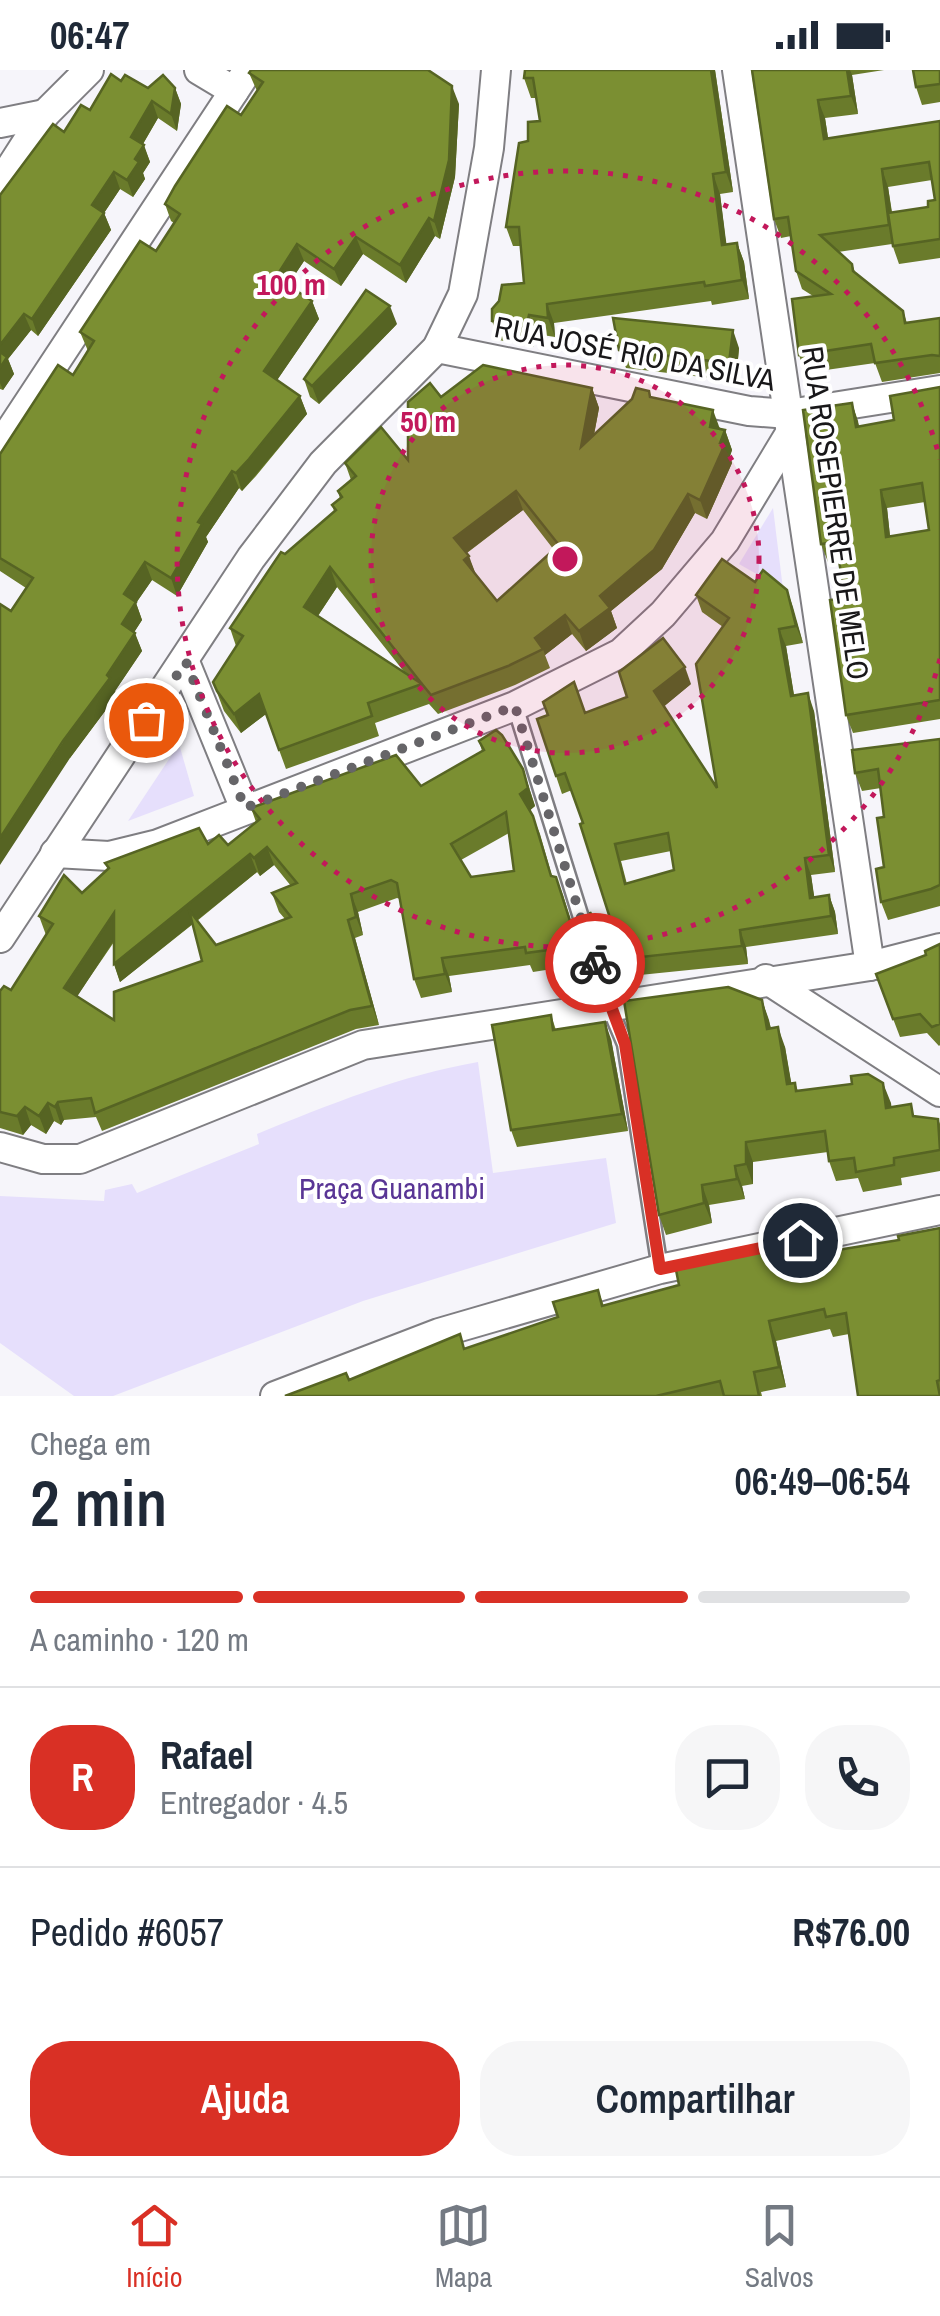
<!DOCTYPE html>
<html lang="pt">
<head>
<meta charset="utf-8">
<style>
  :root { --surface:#fff; --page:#f6f6f7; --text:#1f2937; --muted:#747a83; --line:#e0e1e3; --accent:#d93025 }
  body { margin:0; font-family:"Archivo Narrow",sans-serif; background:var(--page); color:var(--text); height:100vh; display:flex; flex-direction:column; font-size:38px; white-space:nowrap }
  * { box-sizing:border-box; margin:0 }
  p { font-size:32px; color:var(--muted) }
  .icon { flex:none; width:55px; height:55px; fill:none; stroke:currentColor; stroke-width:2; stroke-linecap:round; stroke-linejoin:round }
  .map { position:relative; height:1326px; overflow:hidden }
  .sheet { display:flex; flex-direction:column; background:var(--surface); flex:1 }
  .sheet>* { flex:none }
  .pin { position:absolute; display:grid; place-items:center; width:85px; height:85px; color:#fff; margin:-42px; border:5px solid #fff; border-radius:50%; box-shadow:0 2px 10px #0007 }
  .courier { position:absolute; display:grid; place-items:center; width:100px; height:100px; margin:-50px; border:8px solid #d93025; border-radius:50%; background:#fff; color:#222; box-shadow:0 2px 12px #0007 }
  .headline em { font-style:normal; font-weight:600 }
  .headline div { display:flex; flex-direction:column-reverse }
  .headline { display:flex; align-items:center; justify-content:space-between; height:170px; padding:0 30px }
  h1 { font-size:65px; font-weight:600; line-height:75px }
  .bar { display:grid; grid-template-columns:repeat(4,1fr); gap:15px 10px; align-content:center; height:120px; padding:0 30px }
  .bar i { height:12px; border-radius:8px; background:var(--line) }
  .bar .on { background:var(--accent) }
  .bar p { grid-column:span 4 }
  .line { display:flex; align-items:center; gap:25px; padding:0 30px; border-top:2px solid var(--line) }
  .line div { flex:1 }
  .round { display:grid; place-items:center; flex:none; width:105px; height:105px; border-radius:40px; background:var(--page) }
  .action { display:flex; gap:20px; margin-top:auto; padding:20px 30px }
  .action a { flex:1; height:115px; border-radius:40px; background:var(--accent); color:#fff; font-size:40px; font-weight:600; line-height:115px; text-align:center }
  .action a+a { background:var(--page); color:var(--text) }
  .status { display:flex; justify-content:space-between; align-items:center; height:70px; padding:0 50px; background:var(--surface); direction:ltr }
  .status svg { height:28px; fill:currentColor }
  .menu { display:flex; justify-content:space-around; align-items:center; height:140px; border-top:2px solid var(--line); background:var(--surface); font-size:28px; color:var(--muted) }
  .menu a { display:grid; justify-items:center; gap:5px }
  .menu .on { color:var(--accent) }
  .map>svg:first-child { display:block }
  .green { fill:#e6dffc }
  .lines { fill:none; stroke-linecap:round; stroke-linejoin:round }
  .service-casing { stroke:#7f7e82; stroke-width:19 }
  .minor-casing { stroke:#7f7e82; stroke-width:32 }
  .service { stroke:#fff; stroke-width:14 }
  .minor { stroke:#fff; stroke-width:28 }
  .wall { fill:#6a7b2b; fill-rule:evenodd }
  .shaded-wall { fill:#566423 }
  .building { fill:#7b8f32; stroke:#566423; stroke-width:2.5; fill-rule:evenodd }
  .done { stroke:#666568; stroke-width:10; stroke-dasharray:0 18 }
  .route { stroke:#d93025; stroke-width:12 }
  .ring { fill:none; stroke:#c2185b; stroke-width:5; stroke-dasharray:5 10 }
  .labels { text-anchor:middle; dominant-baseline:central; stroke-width:8; stroke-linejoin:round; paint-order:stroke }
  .street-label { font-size:30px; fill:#181719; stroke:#fff }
  .park-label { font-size:30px; fill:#593595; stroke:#fff }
  .centre { fill:#c2185b; stroke:#fff; stroke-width:5 }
  .ring-label { font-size:30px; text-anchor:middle; font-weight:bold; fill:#c2185b; stroke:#fff; stroke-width:8; stroke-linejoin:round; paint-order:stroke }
</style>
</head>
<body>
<div class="status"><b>06:47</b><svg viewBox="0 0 49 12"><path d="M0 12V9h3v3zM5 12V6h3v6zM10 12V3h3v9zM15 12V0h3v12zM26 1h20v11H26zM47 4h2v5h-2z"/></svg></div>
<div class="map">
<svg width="940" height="1326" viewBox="0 0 940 1326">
  <rect width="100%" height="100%" fill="#f6f5fa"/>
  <!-- green -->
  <g class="green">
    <polygon points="773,438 783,519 739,494"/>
    <polygon points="179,674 194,726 128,751"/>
    <path d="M478,992L493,1103L606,1088L616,1153L363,1231L113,1326H74L0,1273V1126L104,1131L105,1120L132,1114L137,1123L259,1074L257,1064C328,1035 402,1005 478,992Z"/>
  </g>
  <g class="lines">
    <defs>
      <polyline id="service" points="515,636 608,934 625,974 660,1199"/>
      <g id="minor">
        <polyline points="199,0 234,21"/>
        <polyline points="737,0 870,896"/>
        <polyline points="0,53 45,44"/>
        <polyline points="0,114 45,44 89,0"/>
        <polyline points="437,278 749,341 789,344 940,320"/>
        <polyline points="0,376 248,0"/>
        <polyline points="185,592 245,739"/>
        <polyline points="55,783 109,786 158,774 515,636 621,583 663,544 725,471 792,360"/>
        <polyline points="0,868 251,488 323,393 437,278 463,224 489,78 496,0"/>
        <polyline points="766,909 940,1022"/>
        <polyline points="0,1077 43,1089 80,1089 363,975 870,896 940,878"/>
        <polyline points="275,1326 439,1263 660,1199 940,1140"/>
      </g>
    </defs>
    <!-- service casing -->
    <use href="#service" class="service-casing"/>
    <!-- minor casing -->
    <use href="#minor" class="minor-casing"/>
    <!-- service -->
    <use href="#service" class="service"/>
    <!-- minor -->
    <use href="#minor" class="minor"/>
  </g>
  <!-- wall -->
  <g class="wall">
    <polygon points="525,0 715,0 733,122 720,124 726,174 737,173 744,192 749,229 712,235 711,231 554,253 555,267 536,264 533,277 499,270 492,251 524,213 521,176 513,176 506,157 528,71 540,51 536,28 531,28 524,8"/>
    <path d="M752,0H884L852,5L858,44L825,48L828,68L940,51V188L899,194L892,174L838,182L852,194L855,202L903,241L907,253L940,248V303L882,312L875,293L805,303L799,285L813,226L802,219L796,201L791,166L781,168L774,149ZM932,110L935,130L928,137L892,142L888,117Z"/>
    <polygon points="940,0 940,32 922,35 916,17"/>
    <polygon points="249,3 459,34 455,107 440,169 435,166 406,213 363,184 341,216 304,191 288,215 312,231 319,249 277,310 300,326 307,344 256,406 242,421 239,418 206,467 208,472 177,526 152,510 136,533 142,550 134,562 142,581 115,621 117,625 70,688 11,541 26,518 0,501 0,384 73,305 88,281 80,262 156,181 174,153 171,151 165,134 241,45 257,21"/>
    <polygon points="121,11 148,18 175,18 181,34 177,61 158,48 143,74 150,92 143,103 145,109 133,127 120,119 104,143 111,160 38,266 31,260 8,289 14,304 3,320 0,319 0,125 64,62"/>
    <polygon points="397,254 319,334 310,327 304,309"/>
    <polygon points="739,278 736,311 626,298 619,280"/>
    <path d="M940,317V649L853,663L846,645L845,528L839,490L828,492L821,474L852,333L859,356L894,350ZM925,432L929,460L890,466L887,438Z"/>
    <path d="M592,318L599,338L594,365L649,321L651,327L725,360L732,380L730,386L732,393L707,449L695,443L662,499L611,541L617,558L586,581L572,564L545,585L550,598L515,615L438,644L429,634L375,653L379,666L286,699L266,644L241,663L224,641L213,612L236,576L230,558L285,484L334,441L332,435L340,429L338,421L351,410L345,393L408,390L441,327ZM523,440L554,480L497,531L476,505L467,483ZM337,517L405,603L318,546Z"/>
    <path d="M755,512L787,520L803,573L786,576L794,626L814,641L835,802L811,805L814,827L829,825L835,842L838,864L746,877L748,894L630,906L583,753L572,720L562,724L556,706L548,645L585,643L691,614L664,636L717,718L723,557L702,542L696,525ZM671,781L674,800L627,814L621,791Z"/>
    <polygon points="940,669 940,836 888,850 881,832 884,797 884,747 881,718 862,721 855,703"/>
    <path d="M479,671L523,699L535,736L530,740L540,764L552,806L556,807L563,825L584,894L533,902L530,895L449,906L452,922L421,928L414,909L400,829L397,828L358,842L363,865L355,868L379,955L356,959L102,1061L96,1047L64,1050L61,1055L54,1051L46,1064L31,1055L23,1065L0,1058V921L11,920L46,865L39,846L82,823L108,800L105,793L208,774L228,775L256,752L251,738L421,716L482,681ZM509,763L514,801L471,807L461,790ZM274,795L291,816L272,823L279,842L285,849L216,875L197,851L257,802L260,806ZM193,854L202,891L114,950L77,926L114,872V894L120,912Z"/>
    <polygon points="607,872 614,890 606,891 599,873"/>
    <polygon points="940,874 940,975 939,976 927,963 900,967 876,904 926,885"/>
    <polygon points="762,930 771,958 785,977 791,1013 795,1013 798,1021 891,1033 891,1037 916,1046 938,1049 940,1054 940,1101 901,1108 902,1115 863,1122 858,1108 836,1111 829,1091 828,1082 753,1092 753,1114 742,1116 745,1129 709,1135 712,1153 666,1165 659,1145"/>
    <polygon points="551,945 556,960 611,969 628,1061 517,1077 511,1060"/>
    <polygon points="940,1158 940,1326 849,1264 833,1267 830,1259 776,1271 786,1317 761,1322 762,1326 285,1326 465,1279 558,1247 598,1220 604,1236 815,1184 899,1170"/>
  </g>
  <!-- shaded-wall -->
  <g class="shaded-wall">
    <polygon points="711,0 715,0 733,122 726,102"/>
    <polygon points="847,0 850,0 852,5 858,44 851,26"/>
    <polygon points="452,16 459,34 455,107 440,169 434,151"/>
    <polygon points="175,18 181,34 177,61 171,44"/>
    <polygon points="818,30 825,48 831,87 824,69"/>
    <polygon points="152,31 158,48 137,84 131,67"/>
    <polygon points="144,75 150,92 143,103 145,109 133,127 127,110 135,89"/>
    <polygon points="882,99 888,117 896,173 889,155"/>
    <polygon points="114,102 120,119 104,143 111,160 38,266 32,249 92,135"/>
    <polygon points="713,104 720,124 729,194 722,175"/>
    <polygon points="429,148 435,166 406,213 400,195"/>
    <polygon points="356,167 363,184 341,216 334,199"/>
    <polygon points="737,173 744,192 749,229 742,210"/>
    <polygon points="297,174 304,191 282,224 276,207"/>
    <polygon points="312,231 319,249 271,319 264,301"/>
    <polygon points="547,234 554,253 555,267 548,248"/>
    <polygon points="390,236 397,254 319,334 312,316"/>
    <polygon points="24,244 31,260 8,289 14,304 3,320 0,313 0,275"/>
    <polygon points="529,245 536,264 533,277 526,258"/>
    <polygon points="733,260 739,278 736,311 729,293"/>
    <polygon points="592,318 599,338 588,396 581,377"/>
    <polygon points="300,326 307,344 242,421 236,403"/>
    <polygon points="852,333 858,351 862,375 856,357"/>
    <polygon points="713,340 720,359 710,357"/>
    <polygon points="725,360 732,380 730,386 732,393 707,449 700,430"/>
    <polygon points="232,401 239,418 206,467 208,472 177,526 171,508 198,452"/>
    <polygon points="881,420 887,438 892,485 886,467"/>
    <polygon points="516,421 523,440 461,487 454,468"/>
    <polygon points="688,424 695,443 662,499 611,541 617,558 586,581 579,561 600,526"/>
    <polygon points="469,486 476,505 464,490"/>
    <polygon points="145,492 152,510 136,533 142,550 128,572 122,554 124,524"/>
    <polygon points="330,497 337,517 311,556 304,537"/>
    <polygon points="787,520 793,537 803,573 796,556"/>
    <polygon points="565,545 572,564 545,585 543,579 535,568"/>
    <polygon points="779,559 786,576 797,643 791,626"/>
    <polygon points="135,563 142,581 115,621 117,625 70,688 0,795 0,768"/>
    <polygon points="685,597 691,614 661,639 654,621"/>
    <polygon points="808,623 814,641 835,802 829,785"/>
    <polygon points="259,624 266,644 241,663 234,644"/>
    <polygon points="523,699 535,736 527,743 520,724"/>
    <polygon points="267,777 274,795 260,806 254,788"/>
    <polygon points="250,784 257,802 120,912 114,894"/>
    <polygon points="805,788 811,805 817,845 810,828"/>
    <polygon points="351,824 358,842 363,865 356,847"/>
    <polygon points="829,825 835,842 838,864 831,846"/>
    <polygon points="114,843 120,861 71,936 64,918"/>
    <polygon points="348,850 355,868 379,955 372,936"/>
    <polygon points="740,860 746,877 748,894 742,876"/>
    <polygon points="442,888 449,906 452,922 445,904"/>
    <polygon points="762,930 769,950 775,979 767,959"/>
    <polygon points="605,952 611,969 628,1061 622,1044"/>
    <polygon points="778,957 785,977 795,1034 787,1014"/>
    <polygon points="883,1013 891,1033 894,1058 886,1038"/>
    <polygon points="58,1032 64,1050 61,1055 55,1037"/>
    <polygon points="48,1033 54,1051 46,1064 39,1046"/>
    <polygon points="25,1037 31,1055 23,1065 17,1046"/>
    <polygon points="746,1072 753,1092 753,1114 746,1094"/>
    <polygon points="735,1096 742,1116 745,1129 737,1109"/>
    <polygon points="702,1115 709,1135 712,1153 704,1133"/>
    <polygon points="769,1251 776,1271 786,1317 779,1297"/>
  </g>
  <!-- building -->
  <g class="building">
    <polygon points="251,0 428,0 452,16 449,90 434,151 429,148 400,195 356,167 334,199 297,174 276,207 312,231 264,301 300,326 249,389 236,403 232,401 198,452 202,454 171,508 145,492 124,524 136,532 122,554 135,563 107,605 110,608 63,671 0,768 0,534 11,541 33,508 0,488 0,384 58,295 73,305 94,271 80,262 140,171 156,181 180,144 165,134 175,116 227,36 241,45 263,12 249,3"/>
    <polygon points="525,0 711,0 726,102 713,104 722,175 737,173 742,210 705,216 704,212 547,234 548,248 529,245 526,258 492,251 492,239 499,231 502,215 524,213 519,157 506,157 519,73 528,71 528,52 540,51 533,8 524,8"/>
    <polygon points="752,0 847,0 851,26 818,30 824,69 940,51 940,169 893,176 888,143 928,137 928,131 935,130 929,92 882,99 889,155 820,165 852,194 853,201 903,241 905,253 940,248 940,286 932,285 875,293 871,274 799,285 792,229 831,224 796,201 788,147 774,149"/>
    <polygon points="913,0 940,0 940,14 916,17"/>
    <polygon points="111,4 121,11 125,5 148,18 163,5 175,18 171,44 152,31 131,67 144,75 135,89 139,92 127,110 114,102 92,135 104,143 32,249 24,244 0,275 0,125 53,54 64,62 81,35 90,40"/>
    <polygon points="366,220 390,236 312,316 304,309"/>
    <polygon points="613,248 733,260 729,293 619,280"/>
    <polygon points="0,282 7,287 0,298"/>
    <path d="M483,295L592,318L581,377L632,329L636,318L649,321L650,327L713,340L710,357L725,360L720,373L725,374L700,430L688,424L654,480L600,526L610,538L579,561L565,545L535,568L543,579L508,596L431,625L422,614L368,633L372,646L279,680L259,624L234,644L217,621L213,612L243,566L230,558L281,482L285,484L336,440L332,435L342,427L338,421L356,406L345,393L381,357L408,390V332L430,313L441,327ZM516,421L559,475L497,531L464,490L469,486L454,468ZM330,497L422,614L304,537Z"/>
    <path d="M940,317V630L846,645L830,530L845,528L836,472L821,474L803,340L852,333L856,357L894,350L890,326ZM922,413L929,460L886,467L881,420Z"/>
    <path d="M722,489L755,512L763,500L787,520L796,556L779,559L791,626L808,623L829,785L805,788L810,828L829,825L831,846L740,860L742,876L623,889L580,754L583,753L565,703L556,706L537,649L548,645L543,632L574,612L585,643L627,627L619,602L663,568L685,597L654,621L717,718L696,594L729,548L696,525ZM668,763L674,800L625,814L615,774Z"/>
    <path d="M496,660L502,665L523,699L528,718L520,724L533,746L551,806L556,807L578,876L526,883L525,877L442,888L445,904L414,909L397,813L391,810L351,824L356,847L348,850L372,936L350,940L95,1043L91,1028L58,1032L55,1037L48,1033L39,1046L25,1037L17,1046L0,1042V921L4,916L11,920L53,854L39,846L64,805L82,823L109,798L105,793L199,758L208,774L219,765L228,775L260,749L251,738L396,685L421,716L484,680L479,671ZM506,742L514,801L471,807L451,774ZM267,777L297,813L272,823L291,847L216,875L189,840L202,891L114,922V950L64,918L114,843V894L250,784L254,788Z"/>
    <polygon points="940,669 940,815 931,819 881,832 876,799 884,797 877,748 884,747 878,699 855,703 852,680"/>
    <polygon points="590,842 607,872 599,873"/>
    <polygon points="940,874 940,954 932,957 920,944 893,949 876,904 926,885 925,881"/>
    <polygon points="728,917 762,930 767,959 778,957 787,1014 795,1013 796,1021 852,1014 851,1006 868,1004 883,1013 886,1038 911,1034 913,1046 938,1049 940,1080 894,1088 894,1095 856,1102 854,1088 829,1091 825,1061 746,1072 746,1094 735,1096 737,1109 702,1115 704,1133 659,1145 624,931"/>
    <polygon points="551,945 553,960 605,952 622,1044 511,1060 492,955"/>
    <polygon points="940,1158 940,1310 937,1311 940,1326 858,1326 846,1243 826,1247 824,1239 769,1251 779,1297 754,1302 759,1326 724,1326 720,1311 656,1326 285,1326 346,1303 349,1310 460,1264 464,1279 558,1247 553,1232 598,1220 602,1236 679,1215 676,1200 713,1191 811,1172 813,1184 899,1170 898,1166"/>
  </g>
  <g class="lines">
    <!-- done -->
    <polyline class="done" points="146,650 186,592 245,738 515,636 595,893"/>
    <!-- route -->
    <polyline class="route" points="595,893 625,974 660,1199 800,1170"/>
  </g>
  <!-- distance rings -->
  <circle cx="565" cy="489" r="194" fill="#c2185b" fill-opacity=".12"/>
  <g class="ring">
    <circle cx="565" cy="489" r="194"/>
    <path d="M940 589A388 388 0 1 1 940 389"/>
  </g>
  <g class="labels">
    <!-- street labels -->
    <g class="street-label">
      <text transform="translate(635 283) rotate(11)">RUA JOSÉ RIO DA SILVA</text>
      <text transform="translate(836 443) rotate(82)">RUA ROSEPIERRE DE MELO</text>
    </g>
    <!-- park labels -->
    <g class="park-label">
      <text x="392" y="1118">Praça Guanambi</text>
    </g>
  </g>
  <circle cx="565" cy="489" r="15" class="centre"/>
  <g class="ring-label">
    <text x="291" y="225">100 m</text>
    <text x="428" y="362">50 m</text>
  </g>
</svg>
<div class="pin" style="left:146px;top:650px;background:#ea580c"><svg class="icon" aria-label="bag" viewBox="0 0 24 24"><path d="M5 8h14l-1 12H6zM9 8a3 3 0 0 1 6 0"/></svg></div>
<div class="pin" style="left:800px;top:1170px;background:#1f2937"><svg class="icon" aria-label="home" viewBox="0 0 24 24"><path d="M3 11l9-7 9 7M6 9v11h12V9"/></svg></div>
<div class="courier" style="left:595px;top:893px"><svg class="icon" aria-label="bike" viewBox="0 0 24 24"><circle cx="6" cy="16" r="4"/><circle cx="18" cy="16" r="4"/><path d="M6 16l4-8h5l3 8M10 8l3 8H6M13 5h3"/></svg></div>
</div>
<section class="sheet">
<div class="headline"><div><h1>2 min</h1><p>Chega em</p></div><em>06:49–06:54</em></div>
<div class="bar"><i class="on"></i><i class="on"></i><i class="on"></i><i></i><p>A caminho · 120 m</p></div>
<div class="line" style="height:180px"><b class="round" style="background:var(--accent);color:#fff">R</b><div><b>Rafael</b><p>Entregador · 4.5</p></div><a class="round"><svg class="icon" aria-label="chat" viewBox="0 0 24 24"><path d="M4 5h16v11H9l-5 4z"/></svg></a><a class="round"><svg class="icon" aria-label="phone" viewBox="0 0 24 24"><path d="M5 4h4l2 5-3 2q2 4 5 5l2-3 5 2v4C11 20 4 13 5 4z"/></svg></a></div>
<div class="line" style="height:130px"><div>Pedido #6057</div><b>R$76.00</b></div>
<div class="action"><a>Ajuda</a><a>Compartilhar</a></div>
</section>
<nav class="menu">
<a class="on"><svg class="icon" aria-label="home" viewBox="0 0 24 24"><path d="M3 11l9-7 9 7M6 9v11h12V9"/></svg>Início</a>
<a><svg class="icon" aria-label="map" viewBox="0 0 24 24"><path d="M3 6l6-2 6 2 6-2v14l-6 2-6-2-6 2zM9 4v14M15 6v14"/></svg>Mapa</a>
<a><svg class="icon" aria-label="saved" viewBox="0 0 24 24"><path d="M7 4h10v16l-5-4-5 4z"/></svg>Salvos</a>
</nav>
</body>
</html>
